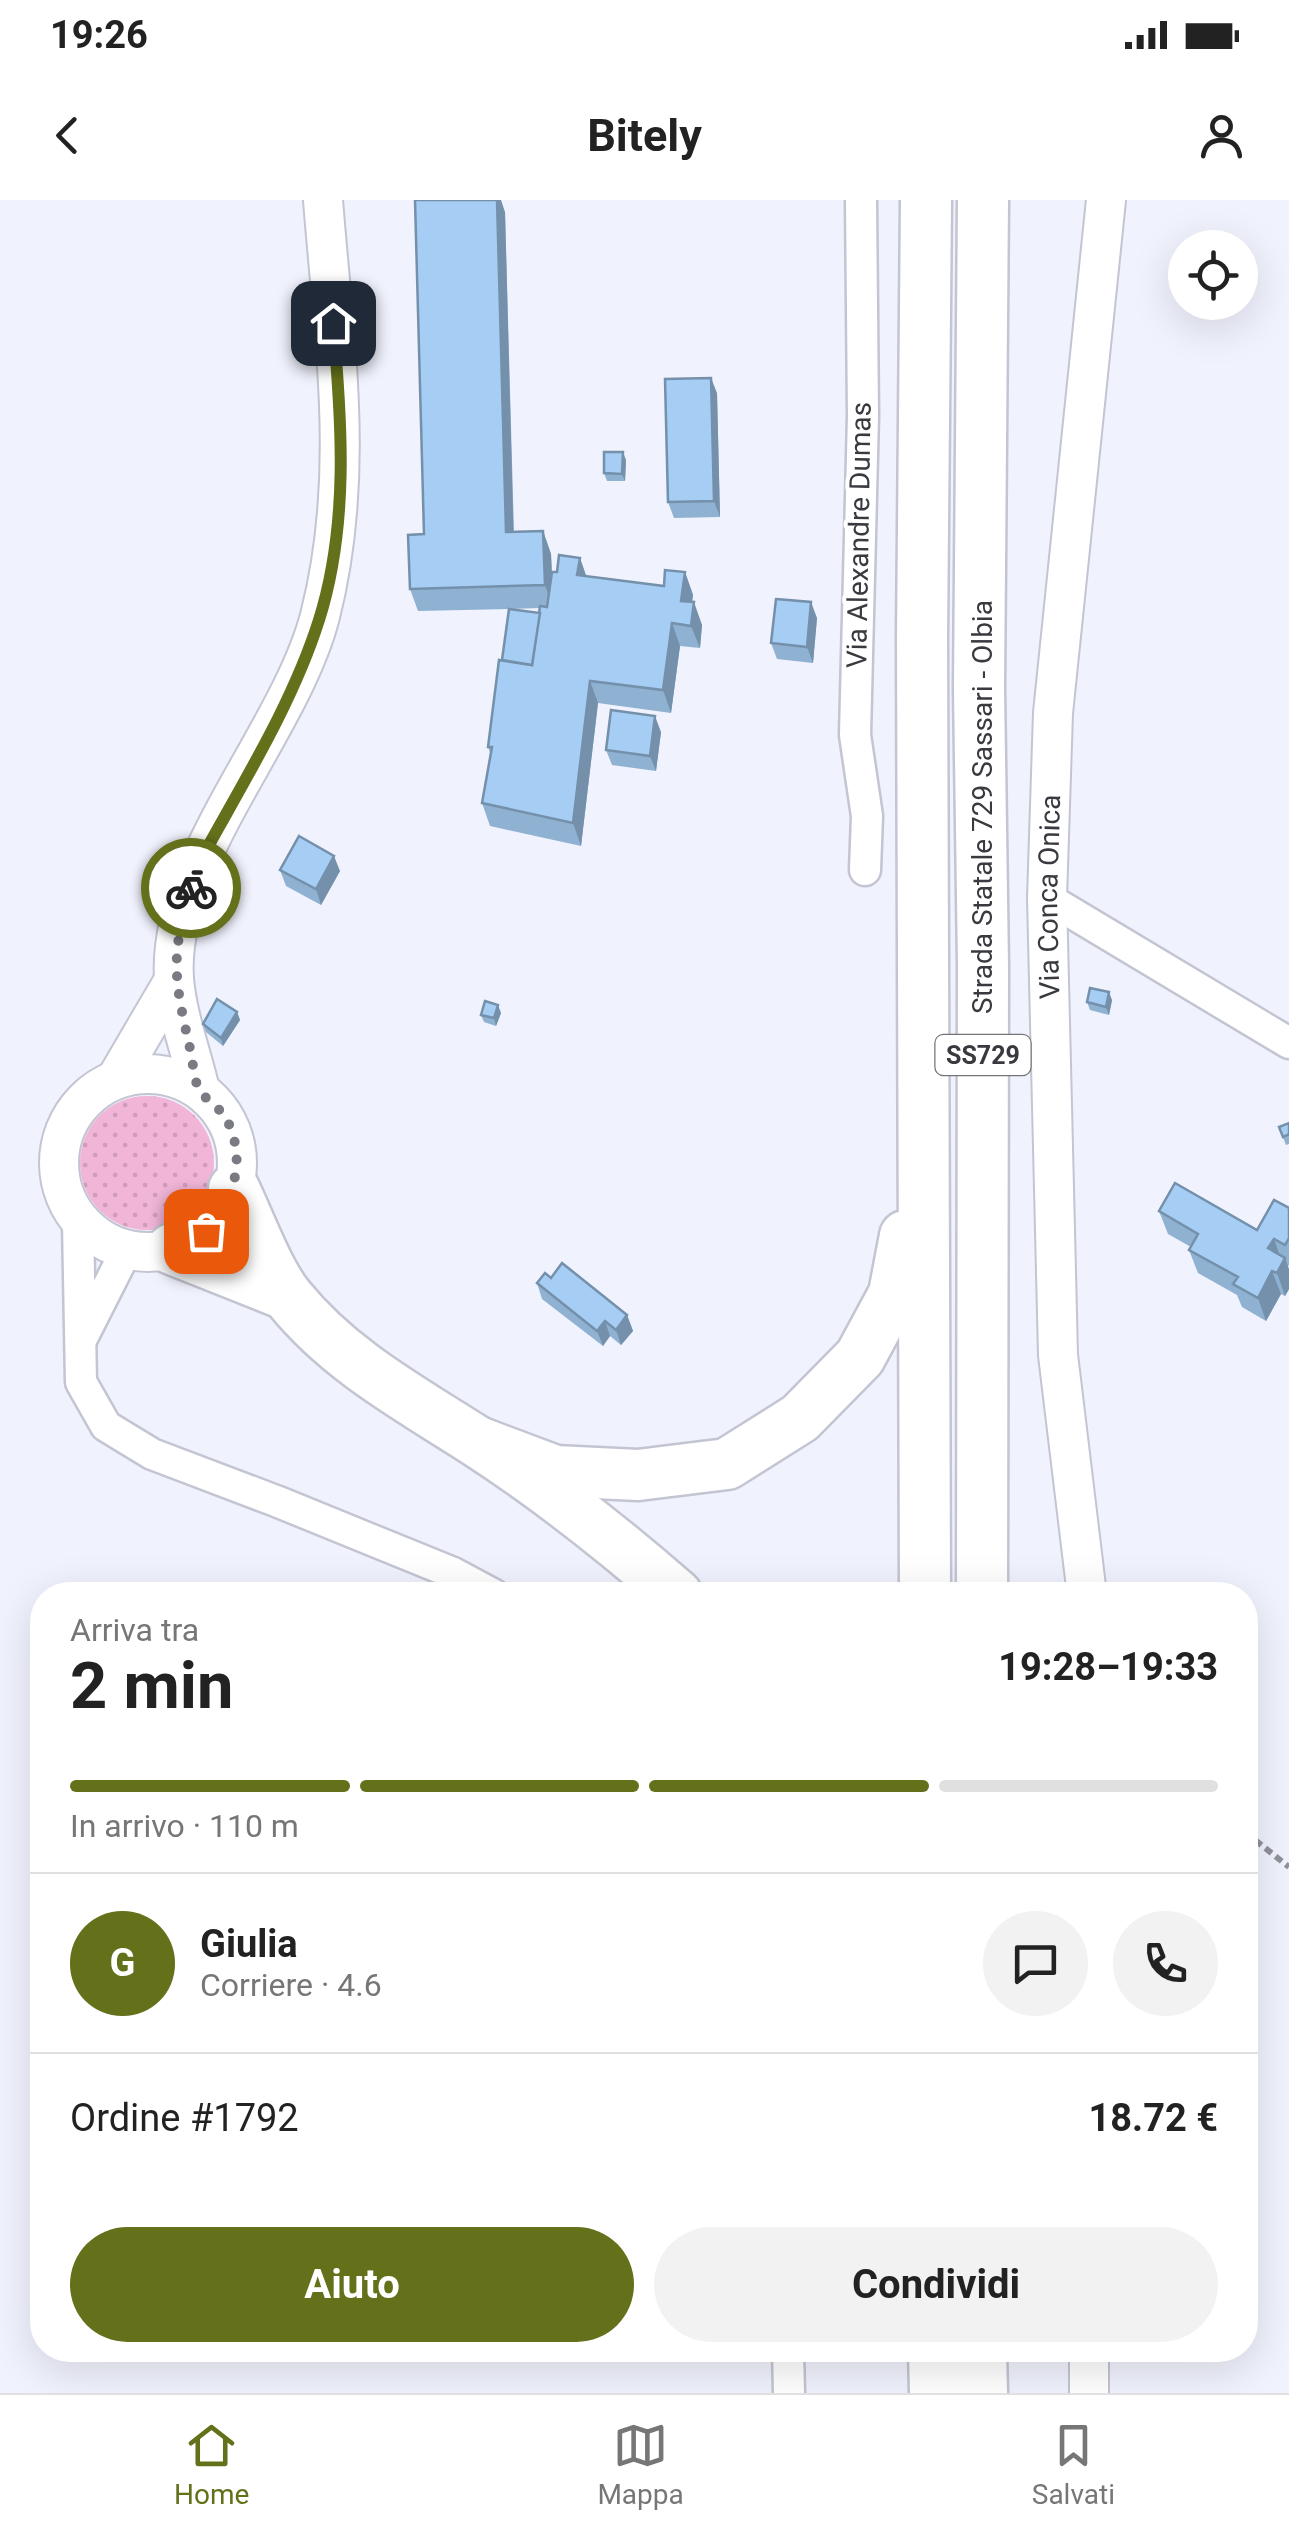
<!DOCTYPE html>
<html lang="it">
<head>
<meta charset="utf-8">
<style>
  :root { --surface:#fff; --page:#f2f2f2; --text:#222; --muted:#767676; --line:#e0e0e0; --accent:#65701a }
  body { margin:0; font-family:Roboto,sans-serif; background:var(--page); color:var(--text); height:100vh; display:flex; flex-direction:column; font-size:38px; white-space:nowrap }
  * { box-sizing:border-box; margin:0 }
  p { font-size:32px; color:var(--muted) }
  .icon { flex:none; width:55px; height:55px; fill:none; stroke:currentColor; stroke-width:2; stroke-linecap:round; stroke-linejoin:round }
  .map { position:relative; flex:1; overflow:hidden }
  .sheet { position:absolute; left:30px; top:1382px; width:1228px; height:780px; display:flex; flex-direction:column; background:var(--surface); border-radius:40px; box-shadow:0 10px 40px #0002 }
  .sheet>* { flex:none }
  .fabs { position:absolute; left:1168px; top:30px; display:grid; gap:20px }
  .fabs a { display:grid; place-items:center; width:90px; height:90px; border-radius:50%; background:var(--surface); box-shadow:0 10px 40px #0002; font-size:50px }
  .pin { position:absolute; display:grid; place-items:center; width:85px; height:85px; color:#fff; margin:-42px; border-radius:20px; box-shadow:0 5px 15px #0006 }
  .courier { position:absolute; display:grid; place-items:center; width:100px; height:100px; margin:-50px; border:8px solid #65701a; border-radius:50%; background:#fff; color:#222; box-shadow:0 2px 12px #0007 }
  .summary em { font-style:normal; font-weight:700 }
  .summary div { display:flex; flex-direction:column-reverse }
  .summary { display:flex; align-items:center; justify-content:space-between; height:170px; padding:0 40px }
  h1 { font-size:65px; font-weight:700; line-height:75px }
  .bar { display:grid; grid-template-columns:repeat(4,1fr); gap:15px 10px; align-content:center; height:120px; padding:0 40px }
  .bar i { height:12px; border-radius:8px; background:var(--line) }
  .bar .current { background:var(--accent) }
  .bar p { grid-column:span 4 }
  .line { display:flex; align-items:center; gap:25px; padding:0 40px; border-top:2px solid var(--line) }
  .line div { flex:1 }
  .round { display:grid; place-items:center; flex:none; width:105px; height:105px; border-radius:52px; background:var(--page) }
  .action { display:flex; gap:20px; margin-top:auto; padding:20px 40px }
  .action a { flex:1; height:115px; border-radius:60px; background:var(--accent); color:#fff; font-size:40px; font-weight:700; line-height:115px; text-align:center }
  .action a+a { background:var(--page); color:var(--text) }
  .status { display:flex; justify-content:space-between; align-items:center; height:70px; padding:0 50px; background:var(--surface); direction:ltr }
  .status svg { height:28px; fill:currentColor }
  header { display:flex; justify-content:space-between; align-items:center; height:130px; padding:0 40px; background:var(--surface); font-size:45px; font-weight:700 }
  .menu { display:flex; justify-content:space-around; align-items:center; height:140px; border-top:2px solid var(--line); background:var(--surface); font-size:28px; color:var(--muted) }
  .menu a { display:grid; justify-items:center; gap:5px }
  .menu .current { color:var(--accent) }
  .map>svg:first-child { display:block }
  .grass { fill:url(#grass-dots) }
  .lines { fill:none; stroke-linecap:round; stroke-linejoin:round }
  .minor-casing { stroke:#c3c5d2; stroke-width:35 }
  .tertiary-casing { stroke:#c3c5d2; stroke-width:42 }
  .trunk-casing { stroke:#c3c5d2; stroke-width:55 }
  .path { stroke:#909199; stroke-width:6; stroke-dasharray:8 5; stroke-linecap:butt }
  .minor { stroke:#fff; stroke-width:30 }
  .tertiary { stroke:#fff; stroke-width:38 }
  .trunk { stroke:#fff; stroke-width:50 }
  .wall { fill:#8fb1d2; fill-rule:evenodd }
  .shaded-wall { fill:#7490ab }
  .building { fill:#a6cef4; stroke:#7490ab; stroke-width:2.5 }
  .done { stroke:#797a82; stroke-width:10; stroke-dasharray:0 18 }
  .route { stroke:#65701a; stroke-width:12 }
  .labels { text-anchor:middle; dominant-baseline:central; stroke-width:8; stroke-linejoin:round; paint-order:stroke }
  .shield { fill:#fff; stroke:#747579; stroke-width:2.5 }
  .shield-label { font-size:25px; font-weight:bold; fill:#393a3f }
  .street-label { font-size:28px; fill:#393a3f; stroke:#fff }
</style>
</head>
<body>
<div class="status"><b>19:26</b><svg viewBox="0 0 49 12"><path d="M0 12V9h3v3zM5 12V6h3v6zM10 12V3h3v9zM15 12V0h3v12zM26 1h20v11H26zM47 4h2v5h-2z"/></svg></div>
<header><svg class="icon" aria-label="back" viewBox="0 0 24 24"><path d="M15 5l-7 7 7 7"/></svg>Bitely<svg class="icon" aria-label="person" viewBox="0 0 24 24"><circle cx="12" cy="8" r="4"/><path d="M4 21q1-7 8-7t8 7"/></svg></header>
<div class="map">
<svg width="1289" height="2193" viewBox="0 0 1289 2193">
  <defs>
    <pattern id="grass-dots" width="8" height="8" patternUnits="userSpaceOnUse" patternTransform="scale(2.5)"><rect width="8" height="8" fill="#f1b5d7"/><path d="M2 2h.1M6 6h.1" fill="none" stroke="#cf9cba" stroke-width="1.8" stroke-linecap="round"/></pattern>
  </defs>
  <rect width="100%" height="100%" fill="#f0f2fd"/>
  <!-- grass -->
  <circle class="grass" cx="147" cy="963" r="67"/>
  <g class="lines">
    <defs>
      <g id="minor">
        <polyline points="861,0 863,216 855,535 867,616 865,670"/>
        <polyline points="1047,698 1289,843"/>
        <polyline points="78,1022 81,1182 106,1226 152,1254 276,1301 453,1373 494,1395"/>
        <polyline points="82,1138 126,1051"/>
        <polyline points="788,2150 789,2193"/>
      </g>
      <g id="tertiary">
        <circle cx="148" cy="963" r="89"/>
        <polyline points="116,879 174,780"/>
        <path d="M200,890C192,855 177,816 174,779C166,660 290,532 320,416C356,275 334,142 323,0"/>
        <path id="s1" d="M1087,1395L1058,1155L1047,698L1053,513L1106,0"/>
        <polyline points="1089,2193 1089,2150"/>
      </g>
      <g id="trunk">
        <path d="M234,989C249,1020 268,1073 289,1098C340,1161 409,1198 476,1241C547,1287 614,1340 677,1395"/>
        <polyline points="172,1049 285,1094"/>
        <polyline points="478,1242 555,1271 638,1275 727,1264 800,1218 860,1157 894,1094 905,1036"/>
        <polyline points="925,1395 922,437 926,0"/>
        <polyline points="982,1395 983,766 979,488 983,0"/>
        <polyline points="934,2150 935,2193"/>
        <polyline points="981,2150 982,2193"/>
      </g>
    </defs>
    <!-- minor casing -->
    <use href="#minor" class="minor-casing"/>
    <!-- tertiary casing -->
    <use href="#tertiary" class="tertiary-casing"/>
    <!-- trunk casing -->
    <use href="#trunk" class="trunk-casing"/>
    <!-- path -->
    <polyline class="path" points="1245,1632 1289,1667"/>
    <!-- minor -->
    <use href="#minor" class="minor"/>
    <!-- tertiary -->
    <use href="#tertiary" class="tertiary"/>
    <!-- trunk -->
    <use href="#trunk" class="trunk"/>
  </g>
  <!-- wall -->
  <g class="wall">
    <path d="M505,12L514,332L543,331L551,354L552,372H557L580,358L586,376L664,386L685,372L693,395L692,402L702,425L700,448L680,446L671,513L598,503L581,646L490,626L482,603L491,555L488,547L502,460L509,409L418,411L410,389ZM540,408V413L510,409Z"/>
    <polygon points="717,193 720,317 674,318 668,302"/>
    <polygon points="626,260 625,281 607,281 604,273"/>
    <polygon points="817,418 813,463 777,459 771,443"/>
    <polygon points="661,532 656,571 612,565 606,550"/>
    <polygon points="280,670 340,671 321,705 286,686"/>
    <polygon points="1112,800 1109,815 1090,810 1087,802"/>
    <polygon points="237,812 240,820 223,846 206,832 203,824"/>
    <polygon points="501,813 496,826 484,822 481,815"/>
    <polygon points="1289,923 1289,944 1286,945 1279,927"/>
    <polygon points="1289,1008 1289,1066 1288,1065 1289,1089 1285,1096 1281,1094 1266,1121 1242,1107 1237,1095 1198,1073 1189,1050 1191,1047 1168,1034 1159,1011 1257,1030"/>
    <polygon points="551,1078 627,1115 633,1131 621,1145 610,1136 603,1146 542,1099 537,1083"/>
  </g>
  <!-- shaded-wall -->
  <g class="shaded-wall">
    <polygon points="497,0 501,0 505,12 514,355 506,332"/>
    <polygon points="711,178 717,193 720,317 714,301"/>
    <polygon points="623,252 626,260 625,281 622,274"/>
    <polygon points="543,331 551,354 553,408 545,385"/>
    <polygon points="580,358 588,381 577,375"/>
    <polygon points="685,372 693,395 689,424 681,401"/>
    <polygon points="694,402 702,425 700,448 691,426"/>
    <polygon points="811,402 817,418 813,463 807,447"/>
    <polygon points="672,423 680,446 671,513 663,490"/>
    <polygon points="590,481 598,503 581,646 573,623"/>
    <polygon points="655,516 661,532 656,571 650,556"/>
    <polygon points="334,656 340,671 321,705 316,689"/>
    <polygon points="1109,792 1112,800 1109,815 1106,807"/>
    <polygon points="498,805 501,813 496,826 494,818"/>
    <polygon points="237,812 240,820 223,846 221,838"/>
    <polygon points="1274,1039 1282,1062 1268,1048"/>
    <polygon points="1285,1058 1289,1069 1289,1089 1285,1096 1277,1073"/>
    <polygon points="1272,1071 1281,1094 1266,1121 1258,1098"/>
    <polygon points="627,1115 633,1131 621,1145 616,1130"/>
    <polygon points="605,1121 610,1136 603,1146 597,1131"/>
  </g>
  <!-- building -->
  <g class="building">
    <polygon points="415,0 497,0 506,332 543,331 545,385 410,389 408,335 424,334"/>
    <polygon points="711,178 714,301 668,302 665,179"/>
    <polygon points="604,252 623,252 622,274 604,273"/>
    <polygon points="559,355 580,358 577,375 664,386 665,370 685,372 681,401 694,402 691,426 672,423 663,490 590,481 573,623 482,603 492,547 488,547 499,460 532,465 540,406 547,407 552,372 557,372"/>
    <polygon points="776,399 811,402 807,447 771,443"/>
    <polygon points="509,409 540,413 532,465 502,460"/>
    <polygon points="611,510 655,516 650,556 606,550"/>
    <polygon points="299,636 334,656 316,689 280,670"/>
    <polygon points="1090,788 1109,792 1106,807 1087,802"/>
    <polygon points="217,799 237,812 221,838 203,824"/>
    <polygon points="485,801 498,805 494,818 481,815"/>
    <polygon points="1289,923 1289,934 1283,937 1279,927"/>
    <polygon points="1175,983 1257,1030 1274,1000 1289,1008 1289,1038 1285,1045 1274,1039 1268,1048 1285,1058 1277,1073 1272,1071 1258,1098 1233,1084 1238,1077 1189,1050 1198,1034 1159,1011"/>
    <polygon points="562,1063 627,1115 616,1130 605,1121 597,1131 537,1083 545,1073 551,1078"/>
  </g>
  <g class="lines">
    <!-- done -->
    <path class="done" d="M191,688C169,759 175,782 191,853C193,863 194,882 200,891C207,901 219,907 226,918C247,959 235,998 206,1031"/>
    <!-- route -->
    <path class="route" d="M191,688L200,661C242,584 292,505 319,420C349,325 342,222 333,123"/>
  </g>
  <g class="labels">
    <!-- shield labels -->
    <rect class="shield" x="935.5" y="835" width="95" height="40" rx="8"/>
    <g class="shield-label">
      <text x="983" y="855">SS729</text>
    </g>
    <!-- street labels -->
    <g class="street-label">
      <text transform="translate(859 335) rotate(-89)">Via Alexandre Dumas</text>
      <text transform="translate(982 607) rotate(-90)">Strada Statale 729 Sassari - Olbia</text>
      <text stroke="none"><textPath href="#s1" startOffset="700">Via Conca Onica</textPath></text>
    </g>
  </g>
</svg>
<div class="fabs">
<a><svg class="icon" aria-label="locate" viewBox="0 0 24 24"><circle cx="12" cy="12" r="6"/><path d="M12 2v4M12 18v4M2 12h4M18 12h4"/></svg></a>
</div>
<div class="pin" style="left:206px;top:1031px;background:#ea580c"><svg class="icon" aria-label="bag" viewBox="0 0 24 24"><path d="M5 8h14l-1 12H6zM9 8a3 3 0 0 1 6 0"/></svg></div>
<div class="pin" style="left:333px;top:123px;background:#1f2937"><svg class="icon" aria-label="home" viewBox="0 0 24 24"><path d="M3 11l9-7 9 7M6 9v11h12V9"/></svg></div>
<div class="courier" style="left:191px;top:688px"><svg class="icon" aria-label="bike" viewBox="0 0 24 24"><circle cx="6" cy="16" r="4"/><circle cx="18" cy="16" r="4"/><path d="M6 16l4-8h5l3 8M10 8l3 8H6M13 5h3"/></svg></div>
<section class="sheet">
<div class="summary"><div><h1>2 min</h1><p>Arriva tra</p></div><em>19:28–19:33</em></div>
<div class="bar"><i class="current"></i><i class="current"></i><i class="current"></i><i></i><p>In arrivo · 110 m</p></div>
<div class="line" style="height:180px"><b class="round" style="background:var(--accent);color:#fff">G</b><div><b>Giulia</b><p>Corriere · 4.6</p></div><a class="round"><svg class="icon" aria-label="chat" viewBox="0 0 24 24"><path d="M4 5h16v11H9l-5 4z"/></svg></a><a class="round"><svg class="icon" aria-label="phone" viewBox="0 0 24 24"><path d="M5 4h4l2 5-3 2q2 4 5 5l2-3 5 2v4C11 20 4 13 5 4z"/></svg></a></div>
<div class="line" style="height:130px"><div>Ordine #1792</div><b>18.72 €</b></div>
<div class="action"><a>Aiuto</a><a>Condividi</a></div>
</section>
</div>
<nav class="menu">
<a class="current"><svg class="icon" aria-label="home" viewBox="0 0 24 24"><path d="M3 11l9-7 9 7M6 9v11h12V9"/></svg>Home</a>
<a><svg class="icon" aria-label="map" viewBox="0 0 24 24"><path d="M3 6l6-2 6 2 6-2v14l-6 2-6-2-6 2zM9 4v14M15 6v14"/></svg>Mappa</a>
<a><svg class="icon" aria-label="saved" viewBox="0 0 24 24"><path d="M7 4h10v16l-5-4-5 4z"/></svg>Salvati</a>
</nav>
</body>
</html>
